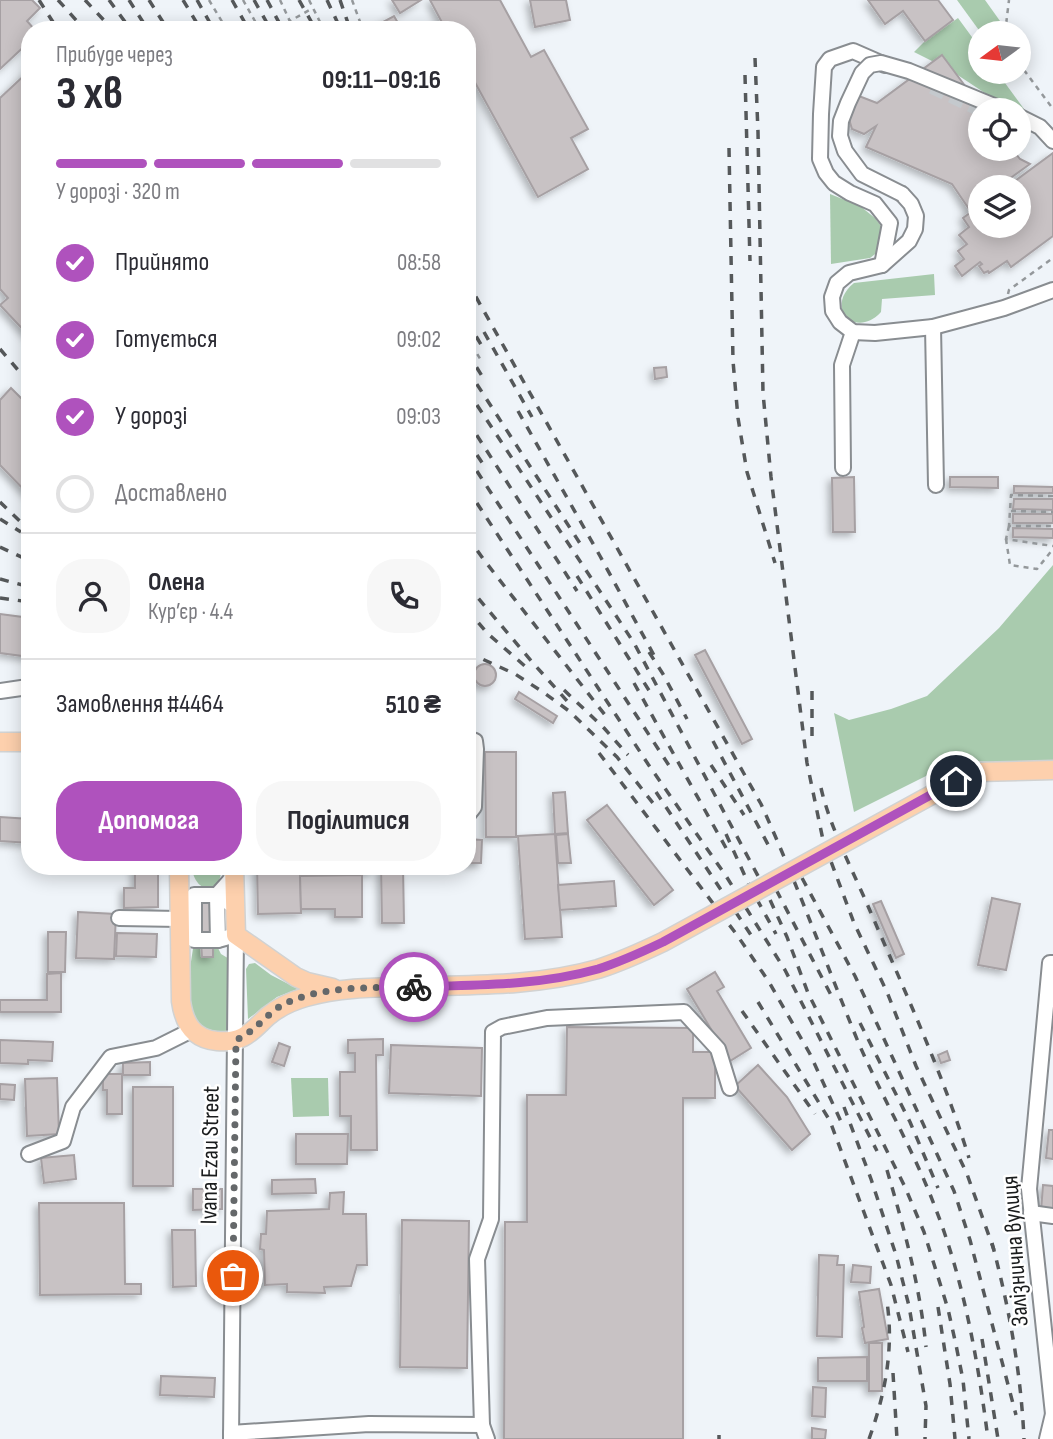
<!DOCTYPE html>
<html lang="uk">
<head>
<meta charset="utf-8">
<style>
  :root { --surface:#fff; --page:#f7f7f7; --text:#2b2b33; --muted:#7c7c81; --line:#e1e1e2; --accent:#af52bd }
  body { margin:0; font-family:"Sofia Sans Condensed",sans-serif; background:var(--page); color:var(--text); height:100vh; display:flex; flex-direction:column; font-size:26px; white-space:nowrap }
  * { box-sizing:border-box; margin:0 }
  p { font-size:23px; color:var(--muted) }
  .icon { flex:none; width:38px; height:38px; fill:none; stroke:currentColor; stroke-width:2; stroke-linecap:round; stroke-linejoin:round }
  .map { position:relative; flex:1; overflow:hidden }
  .drawer { position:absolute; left:21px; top:21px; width:455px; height:854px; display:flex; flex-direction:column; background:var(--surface); border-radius:28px; box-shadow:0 4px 18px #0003 }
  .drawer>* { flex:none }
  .needle { width:46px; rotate:255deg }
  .buttons { position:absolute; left:968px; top:21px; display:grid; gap:14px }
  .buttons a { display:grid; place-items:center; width:63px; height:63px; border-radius:50%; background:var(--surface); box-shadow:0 4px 18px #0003; font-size:35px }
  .pin { position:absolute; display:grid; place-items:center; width:60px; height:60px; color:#fff; margin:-30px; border:4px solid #fff; border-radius:50%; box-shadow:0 2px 7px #0007 }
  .courier { position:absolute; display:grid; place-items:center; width:70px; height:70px; margin:-35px; border:5px solid #af52bd; border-radius:50%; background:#fff; color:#222; box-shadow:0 2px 9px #0007 }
  .summary em { font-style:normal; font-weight:700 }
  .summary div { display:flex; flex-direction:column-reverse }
  .summary { display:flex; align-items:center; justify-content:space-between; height:119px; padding:0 35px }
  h1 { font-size:46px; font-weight:700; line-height:52px }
  .bar { display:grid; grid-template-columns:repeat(4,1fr); gap:10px 7px; align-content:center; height:84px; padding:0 35px }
  .bar i { height:9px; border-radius:5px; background:var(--line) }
  .bar .current { background:var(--accent) }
  .bar p { grid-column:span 4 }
  .line { display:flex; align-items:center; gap:18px; padding:0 35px; border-top:2px solid var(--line) }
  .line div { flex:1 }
  .round { display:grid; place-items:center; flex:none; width:74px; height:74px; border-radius:28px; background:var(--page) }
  ol { padding:0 35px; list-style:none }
  li { display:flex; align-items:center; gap:21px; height:77px }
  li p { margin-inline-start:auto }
  li .icon { padding:7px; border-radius:50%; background:var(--accent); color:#fff; stroke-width:4 }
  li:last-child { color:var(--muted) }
  li i { width:38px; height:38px; border:4px solid var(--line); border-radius:50% }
  .cta { display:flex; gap:14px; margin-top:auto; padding:14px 35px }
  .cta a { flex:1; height:80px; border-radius:28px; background:var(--accent); color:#fff; font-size:28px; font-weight:700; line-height:80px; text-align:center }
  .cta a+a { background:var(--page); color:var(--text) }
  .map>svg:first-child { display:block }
  .green { fill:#a9cbae }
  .building { fill:#c8c2c4; stroke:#a6a0a3; stroke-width:2; fill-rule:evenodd; filter:url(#shadow) }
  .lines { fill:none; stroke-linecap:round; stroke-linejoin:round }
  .minor-tunnel { stroke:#c4c9cd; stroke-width:14; stroke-dasharray:14 7; stroke-linecap:butt }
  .minor-casing { stroke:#898d91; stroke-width:18 }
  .major-casing { stroke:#d1d2d2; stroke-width:21 }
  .path { stroke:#94989b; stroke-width:2.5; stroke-dasharray:5 5; stroke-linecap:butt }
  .minor { stroke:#fff; stroke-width:14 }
  .major { stroke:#fdd0ad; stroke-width:18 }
  .rail { stroke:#55585a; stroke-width:3.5; stroke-dasharray:9 9; stroke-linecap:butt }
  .minor-bridge-casing { stroke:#898d91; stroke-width:18; stroke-linecap:butt }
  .major-bridge-casing { stroke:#d1d2d2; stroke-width:21; stroke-linecap:butt }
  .minor-bridge { stroke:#fff; stroke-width:14 }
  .major-bridge { stroke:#fdd0ad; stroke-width:18 }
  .done { stroke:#65686a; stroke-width:7; stroke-dasharray:0 12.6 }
  .route { stroke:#af52bd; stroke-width:9 }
  .labels { text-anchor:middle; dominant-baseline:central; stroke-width:5; stroke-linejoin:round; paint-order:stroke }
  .street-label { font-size:24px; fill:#1a1c1d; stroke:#fff }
</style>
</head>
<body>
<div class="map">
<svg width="1053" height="1439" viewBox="0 0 1053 1439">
  <defs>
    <filter id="shadow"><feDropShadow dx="-3.5" dy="3.5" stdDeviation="3.5" flood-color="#0004"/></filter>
  </defs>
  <rect width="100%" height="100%" fill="#eff4f9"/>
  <!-- green -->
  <g class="green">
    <polygon points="957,0 985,0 1000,21 984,33 981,33"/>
    <polygon points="958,18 980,48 980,72 997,72 1027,113 997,101 950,70 914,52 925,41"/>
    <polygon points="830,194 860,206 875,218 881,226 882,237 879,251 870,258 831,264"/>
    <path d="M934,274L935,295L882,299L881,312C855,340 824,307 854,283Z"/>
    <polygon points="1053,565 1053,760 1005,763 958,760 854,812 834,713 849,720 891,709 927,696 999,628"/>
    <path d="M192,866H222C221,872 221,879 217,883C205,896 192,881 192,866Z"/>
    <path d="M194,943H200L201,958H214V944H216L221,954L231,960L229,1031C224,1031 217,1032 212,1030C179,1023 190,967 194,943Z"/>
    <polygon points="255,963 271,975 298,989 277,997 248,1019 246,969 249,964"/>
    <polygon points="291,1078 328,1078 329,1116 293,1117"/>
  </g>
  <!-- building -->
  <g class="building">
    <polygon points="0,0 32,0 40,8 27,21 35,30 30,30 30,41 0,69"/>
    <polygon points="392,0 421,0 400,13"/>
    <polygon points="430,0 500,0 531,57 544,50 588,129 571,138 588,169 538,197 467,68 467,30 446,30"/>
    <polygon points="530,0 566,0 570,20 535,27"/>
    <polygon points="868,0 938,0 953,20 925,41 903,11 885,24"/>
    <polygon points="394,16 402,30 373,30 372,28"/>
    <path d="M942,55L983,110H980V149H1012L1020,159L1030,164L1005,182L1008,186L1053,153V236L1011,267L1007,261L989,273L988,271L984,273L979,266L982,264L980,262L962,276L955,266L964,259L958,251L967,244L959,235L969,227L963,218L971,212L952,184L866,147L876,126L864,134L852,129L849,119L859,96L877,103ZM980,187H1018V226H980Z"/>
    <polygon points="30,70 30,337 0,305 8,298 0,289 0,98"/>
    <polygon points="666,367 667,377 655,379 654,368"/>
    <polygon points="11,388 30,407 30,496 0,465 0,400"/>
    <polygon points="854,477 855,532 833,532 832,478"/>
    <polygon points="950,477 998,477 998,488 950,487"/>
    <polygon points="1014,486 1053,487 1053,493 1014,493"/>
    <polygon points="1014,499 1053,499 1053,510 1013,509"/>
    <rect x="1013" y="514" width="40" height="9"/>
    <polygon points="1013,528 1053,529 1053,538 1013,537"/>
    <polygon points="0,614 30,618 30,657 0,653"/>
    <polygon points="705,650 752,739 742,744 695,655"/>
    <circle cx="485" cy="675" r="11"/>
    <polygon points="519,692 557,716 553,723 515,699"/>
    <polygon points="485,752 516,752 516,837 486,837"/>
    <polygon points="565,792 568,833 555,834 553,793"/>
    <polygon points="607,805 673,890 654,905 587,820"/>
    <polygon points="0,817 30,819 30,843 0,841"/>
    <polygon points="555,834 562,937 525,939 518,836"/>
    <polygon points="568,834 571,863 558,863 556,835"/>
    <polygon points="467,839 482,840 481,863 467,863"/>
    <polygon points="135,866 158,866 158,907 124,908 124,888 135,888"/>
    <polygon points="257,866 300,866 301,913 258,914"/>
    <rect x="315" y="866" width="58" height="5"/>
    <polygon points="381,866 403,866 404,923 382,923"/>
    <polygon points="362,875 362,917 335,917 335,909 301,909 300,876"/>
    <polygon points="614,881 616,906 560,910 558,885"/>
    <rect x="197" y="898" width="19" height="40"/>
    <polygon points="992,898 1020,904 1006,970 978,965"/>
    <polygon points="881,901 904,954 896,958 873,904"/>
    <polygon points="78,912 116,914 114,959 76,958"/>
    <polygon points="48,932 66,932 65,972 48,972"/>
    <polygon points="117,933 157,934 156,957 116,956"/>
    <polygon points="201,942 213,942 213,957 202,957"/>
    <polygon points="715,972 724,987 717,991 751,1048 730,1061 687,989"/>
    <polygon points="61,973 61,1012 0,1012 0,1000 47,1000 47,974"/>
    <polygon points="567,1027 693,1028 693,1052 715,1052 715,1098 683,1098 683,1439 504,1439 505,1222 527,1222 527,1095 566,1095"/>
    <polygon points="383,1039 383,1055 376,1055 377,1150 351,1150 351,1116 340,1116 340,1072 355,1072 355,1053 348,1053 348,1040"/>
    <polygon points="0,1040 53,1042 52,1061 28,1060 28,1064 0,1063"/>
    <polygon points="279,1043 290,1047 284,1066 272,1062"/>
    <polygon points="391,1045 482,1048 481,1096 389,1093"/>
    <polygon points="947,1051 950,1060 941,1063 938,1055"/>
    <polygon points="150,1062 150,1075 123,1075 123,1063"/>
    <polygon points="758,1065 787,1097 810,1134 792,1150 735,1086"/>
    <polygon points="103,1074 122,1074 122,1114 107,1114 107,1090 103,1090"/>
    <polygon points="57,1078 59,1134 27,1136 25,1079"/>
    <polygon points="0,1084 15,1085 14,1100 0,1099"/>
    <rect x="133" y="1087" width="40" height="99"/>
    <polygon points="1049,1130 1053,1130 1053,1159 1046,1158"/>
    <polygon points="296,1134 348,1134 347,1164 296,1164"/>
    <polygon points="74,1155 76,1179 44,1183 41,1158"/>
    <polygon points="315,1179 316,1193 272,1194 272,1180"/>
    <polygon points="1043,1185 1053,1186 1053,1212 1041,1211"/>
    <polygon points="193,1189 222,1189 222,1209 193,1210"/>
    <polygon points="344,1192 343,1214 366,1214 367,1265 357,1265 351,1286 324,1287 325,1293 287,1292 287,1284 265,1285 264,1250 260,1249 261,1234 266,1234 267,1211 329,1209 330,1193"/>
    <polygon points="39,1203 124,1203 125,1284 141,1284 141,1294 40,1295"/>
    <polygon points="402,1220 469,1221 467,1368 400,1367"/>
    <polygon points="172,1230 195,1230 196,1286 173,1287"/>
    <polygon points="819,1255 838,1256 837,1265 844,1265 842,1337 817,1336"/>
    <polygon points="853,1265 871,1267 870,1283 851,1282"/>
    <polygon points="879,1289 888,1339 865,1343 862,1328 864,1327 859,1292"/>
    <rect x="869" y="1343" width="13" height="48"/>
    <polygon points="867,1357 867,1381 818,1381 818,1358"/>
    <polygon points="161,1376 215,1378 214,1397 160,1395"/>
    <polygon points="813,1387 826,1388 825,1417 812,1416"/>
    <polygon points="812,1428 826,1430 825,1439 812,1439"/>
  </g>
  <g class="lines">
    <!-- minor-tunnel -->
    <polyline class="minor-tunnel" points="932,87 981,110"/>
    <defs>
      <g id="minor">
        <polyline points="1018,116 1040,127 1053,141"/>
        <polyline points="902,194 911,204 916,216 915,229 909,241 882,265 849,273 837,283 832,297 833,311 840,322 853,332 875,333 933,327 1004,308 1053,290"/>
        <polyline points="882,265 890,223 875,204 850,193 834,183 826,173 820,159 821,114 824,67 830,59 853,51 885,65"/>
        <polyline points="933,327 936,485"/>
        <polyline points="843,468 842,365 853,332"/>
        <polyline points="0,691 28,687 30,689"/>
        <polyline points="467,738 475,741 476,749 474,807 467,816"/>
        <polyline points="234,876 217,895 218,940 194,940 194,895 217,895 235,907"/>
        <polyline points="119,918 180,919"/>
        <polyline points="218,940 236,935 231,1439"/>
        <polyline points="1053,963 1050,963 1029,1189 1053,1414"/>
        <polyline points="29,1154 63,1141 73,1107 111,1057 156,1048 192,1030"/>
        <polyline points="1031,1213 1053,1216"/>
        <polyline points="482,1425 487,1439"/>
        <polyline points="231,1433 369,1424 482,1425 477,1259 491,1219 493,1032 502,1027 547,1018 684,1012 718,1049 730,1088"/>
        <polyline points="1047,1439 1053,1414"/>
      </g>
      <g id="major">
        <polyline points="0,742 30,742"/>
        <polyline points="935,793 976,772 1053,770"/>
        <path d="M179,866L181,1001C184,1023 193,1039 217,1041C226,1042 235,1041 243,1037C253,1032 260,1023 268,1016C279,1007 292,1001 306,997C348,985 393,988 436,986"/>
        <polyline points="234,866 236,935 296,977 307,982 333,988"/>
      </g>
    </defs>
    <!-- minor casing -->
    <use href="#minor" class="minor-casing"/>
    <!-- major casing -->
    <use href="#major" class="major-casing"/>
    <!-- path -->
    <g class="path">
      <polyline points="209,0 227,30"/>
      <polyline points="243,0 260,30"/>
      <polyline points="280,0 294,30"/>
      <polyline points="309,0 324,30"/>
      <polyline points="352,0 363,30"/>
      <polyline points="280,30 290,21 313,8"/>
      <polyline points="1005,33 1009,0"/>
      <polyline points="1018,62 1053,109"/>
      <polyline points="1008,294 1009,290 1053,258"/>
      <polyline points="467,337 482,362"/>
      <polyline points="1053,496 1011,495 1009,526 1053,526"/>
      <polyline points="1011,511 1053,512"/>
      <polyline points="1009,526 1006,539 1053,546"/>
      <polyline points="1006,539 1010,565 1037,569 1053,549"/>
    </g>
    <!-- minor -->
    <use href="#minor" class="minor"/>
    <!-- major -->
    <use href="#major" class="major"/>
    <!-- rail -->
    <g class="rail">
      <polyline points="39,0 58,30"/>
      <polyline points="58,0 85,30"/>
      <polyline points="85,0 113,30"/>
      <polyline points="109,0 131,30"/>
      <polyline points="129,0 148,30"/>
      <polyline points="149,0 168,30"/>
      <polyline points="183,0 201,30"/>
      <polyline points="197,0 214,30"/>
      <polyline points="232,0 249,30"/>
      <polyline points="254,0 271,30"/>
      <polyline points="267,0 283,30"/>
      <polyline points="299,0 316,30"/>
      <polyline points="327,0 341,30"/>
      <polyline points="340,0 349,26"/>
      <polyline points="755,58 758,132 763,393 771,477 807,763 823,840 842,891 854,923 887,992 916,1066 967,1174 994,1250"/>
      <polyline points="745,75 750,261"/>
      <polyline points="729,148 733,361 738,418 747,472 775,563"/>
      <path d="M467,281L761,804C797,883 826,964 859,1044C883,1099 914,1151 935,1207C964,1281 978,1361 988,1439"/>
      <polyline points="467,321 483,348"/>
      <polyline points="484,332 532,417"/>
      <polyline points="0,349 30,384"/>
      <polyline points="467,352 482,376"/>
      <polyline points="467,369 583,548"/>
      <polyline points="467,390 634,643 766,891 787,937 808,993 905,1187 924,1232 948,1309 956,1345 963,1380 969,1439"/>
      <polyline points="518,411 600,556 656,659"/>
      <polyline points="467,420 577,591"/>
      <polyline points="467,440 483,464"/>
      <polyline points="467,456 670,767"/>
      <polyline points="467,488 648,764 726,876 785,970 877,1151"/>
      <polyline points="0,502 30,531"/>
      <polyline points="0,519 21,532"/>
      <polyline points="467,536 484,560 605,715"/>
      <polyline points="0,547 30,561"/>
      <polyline points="577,576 650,692"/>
      <polyline points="0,579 30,587"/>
      <polyline points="467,585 533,663 568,702"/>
      <polyline points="0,598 30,602"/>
      <polyline points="467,609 487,633 526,667"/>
      <polyline points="467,652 515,674 543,692 569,711 617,757 656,807"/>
      <polyline points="649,652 663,674 687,719"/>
      <polyline points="634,683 726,848"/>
      <polyline points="564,690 604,728 628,755"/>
      <polyline points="812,691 812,736"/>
      <polyline points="713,741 772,852"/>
      <polyline points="599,753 737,935 769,982 810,1054 843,1126"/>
      <polyline points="711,765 744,815"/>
      <path d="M821,788C830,828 855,875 871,913C906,994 943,1074 969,1158"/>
      <polyline points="656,792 751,935"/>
      <polyline points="726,834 749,885 776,934"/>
      <polyline points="768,874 831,995"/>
      <polyline points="802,878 855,976 954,1191 970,1240 1016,1415"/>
      <polyline points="758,1002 830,1121 891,1285 908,1352"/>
      <polyline points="742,1011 815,1114"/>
      <polyline points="860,1023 910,1122 938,1188"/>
      <polyline points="844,1107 871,1179 896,1255 909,1306 926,1406 925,1439"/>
      <path d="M887,1170C904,1228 920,1286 926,1347"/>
      <path d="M992,1243C1009,1307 1021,1372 1024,1439"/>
      <polyline points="938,1307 950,1384 955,1439"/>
      <polyline points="982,1339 998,1439"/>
      <polyline points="893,1373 897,1439"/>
      <polyline points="719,1439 719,1435"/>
      <path d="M869,1439C885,1395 894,1349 887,1302"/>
    </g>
    <defs>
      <polyline id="minor-bridge" points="902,194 862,174 845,151 840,136 841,121 848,103 862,73 870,65 881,63 909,71 1004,110"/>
      <path id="major-bridge" d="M436,986C490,985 545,984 598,969C620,962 642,952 663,942L935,793"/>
    </defs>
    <!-- minor-bridge casing -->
    <use href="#minor-bridge" class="minor-bridge-casing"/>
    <!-- major-bridge casing -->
    <use href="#major-bridge" class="major-bridge-casing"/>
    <!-- minor-bridge -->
    <use href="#minor-bridge" class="minor-bridge"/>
    <!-- major-bridge -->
    <use href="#major-bridge" class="major-bridge"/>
  </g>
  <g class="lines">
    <!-- done -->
    <path class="done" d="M233,1276L236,1040C253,1033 264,1017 279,1007C316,985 372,988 414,987"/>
    <!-- route -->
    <path class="route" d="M414,987C475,985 538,986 598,969C620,962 642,952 663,942L956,781"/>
  </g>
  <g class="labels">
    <!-- street labels -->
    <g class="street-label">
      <text transform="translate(210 1155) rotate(-89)">Ivana Ezau Street</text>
      <text transform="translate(1015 1251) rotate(-94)">Залізнична вулиця</text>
    </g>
  </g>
</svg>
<div class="buttons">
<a><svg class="needle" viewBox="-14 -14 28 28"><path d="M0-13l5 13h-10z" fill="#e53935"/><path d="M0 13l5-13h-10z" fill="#7c7c81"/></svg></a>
<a><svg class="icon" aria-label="locate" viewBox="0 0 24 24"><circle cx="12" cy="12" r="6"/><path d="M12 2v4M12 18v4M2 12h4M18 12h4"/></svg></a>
<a><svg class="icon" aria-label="layers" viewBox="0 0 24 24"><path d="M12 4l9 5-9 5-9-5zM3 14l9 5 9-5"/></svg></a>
</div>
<div class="pin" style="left:233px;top:1276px;background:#ea580c"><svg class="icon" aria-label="bag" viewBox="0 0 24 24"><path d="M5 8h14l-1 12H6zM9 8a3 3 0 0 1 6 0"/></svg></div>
<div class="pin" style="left:956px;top:781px;background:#1f2937"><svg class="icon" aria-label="home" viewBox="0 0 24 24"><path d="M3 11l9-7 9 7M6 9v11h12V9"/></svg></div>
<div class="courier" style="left:414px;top:987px"><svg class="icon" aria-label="bike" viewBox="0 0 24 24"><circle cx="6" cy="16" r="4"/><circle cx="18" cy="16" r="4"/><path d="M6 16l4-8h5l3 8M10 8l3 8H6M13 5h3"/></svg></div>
<section class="drawer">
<div class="summary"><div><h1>3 хв</h1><p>Прибуде через</p></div><em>09:11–09:16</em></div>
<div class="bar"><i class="current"></i><i class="current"></i><i class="current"></i><i></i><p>У дорозі · 320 m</p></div>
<ol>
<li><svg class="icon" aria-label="check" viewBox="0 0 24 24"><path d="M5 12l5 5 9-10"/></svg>Прийнято<p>08:58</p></li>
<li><svg class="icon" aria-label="check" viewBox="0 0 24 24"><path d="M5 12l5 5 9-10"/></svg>Готується<p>09:02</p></li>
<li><svg class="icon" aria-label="check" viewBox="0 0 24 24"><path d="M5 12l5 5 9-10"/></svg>У дорозі<p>09:03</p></li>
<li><i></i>Доставлено</li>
</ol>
<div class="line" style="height:126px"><a class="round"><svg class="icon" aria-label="person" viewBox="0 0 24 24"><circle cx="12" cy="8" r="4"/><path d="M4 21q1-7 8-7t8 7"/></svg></a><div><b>Олена</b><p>Кур’єр · 4.4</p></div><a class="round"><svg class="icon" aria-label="phone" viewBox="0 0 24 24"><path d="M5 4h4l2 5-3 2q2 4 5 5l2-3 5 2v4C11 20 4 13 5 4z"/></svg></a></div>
<div class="line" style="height:91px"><div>Замовлення #4464</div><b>510 ₴</b></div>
<div class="cta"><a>Допомога</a><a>Поділитися</a></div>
</section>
</div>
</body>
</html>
